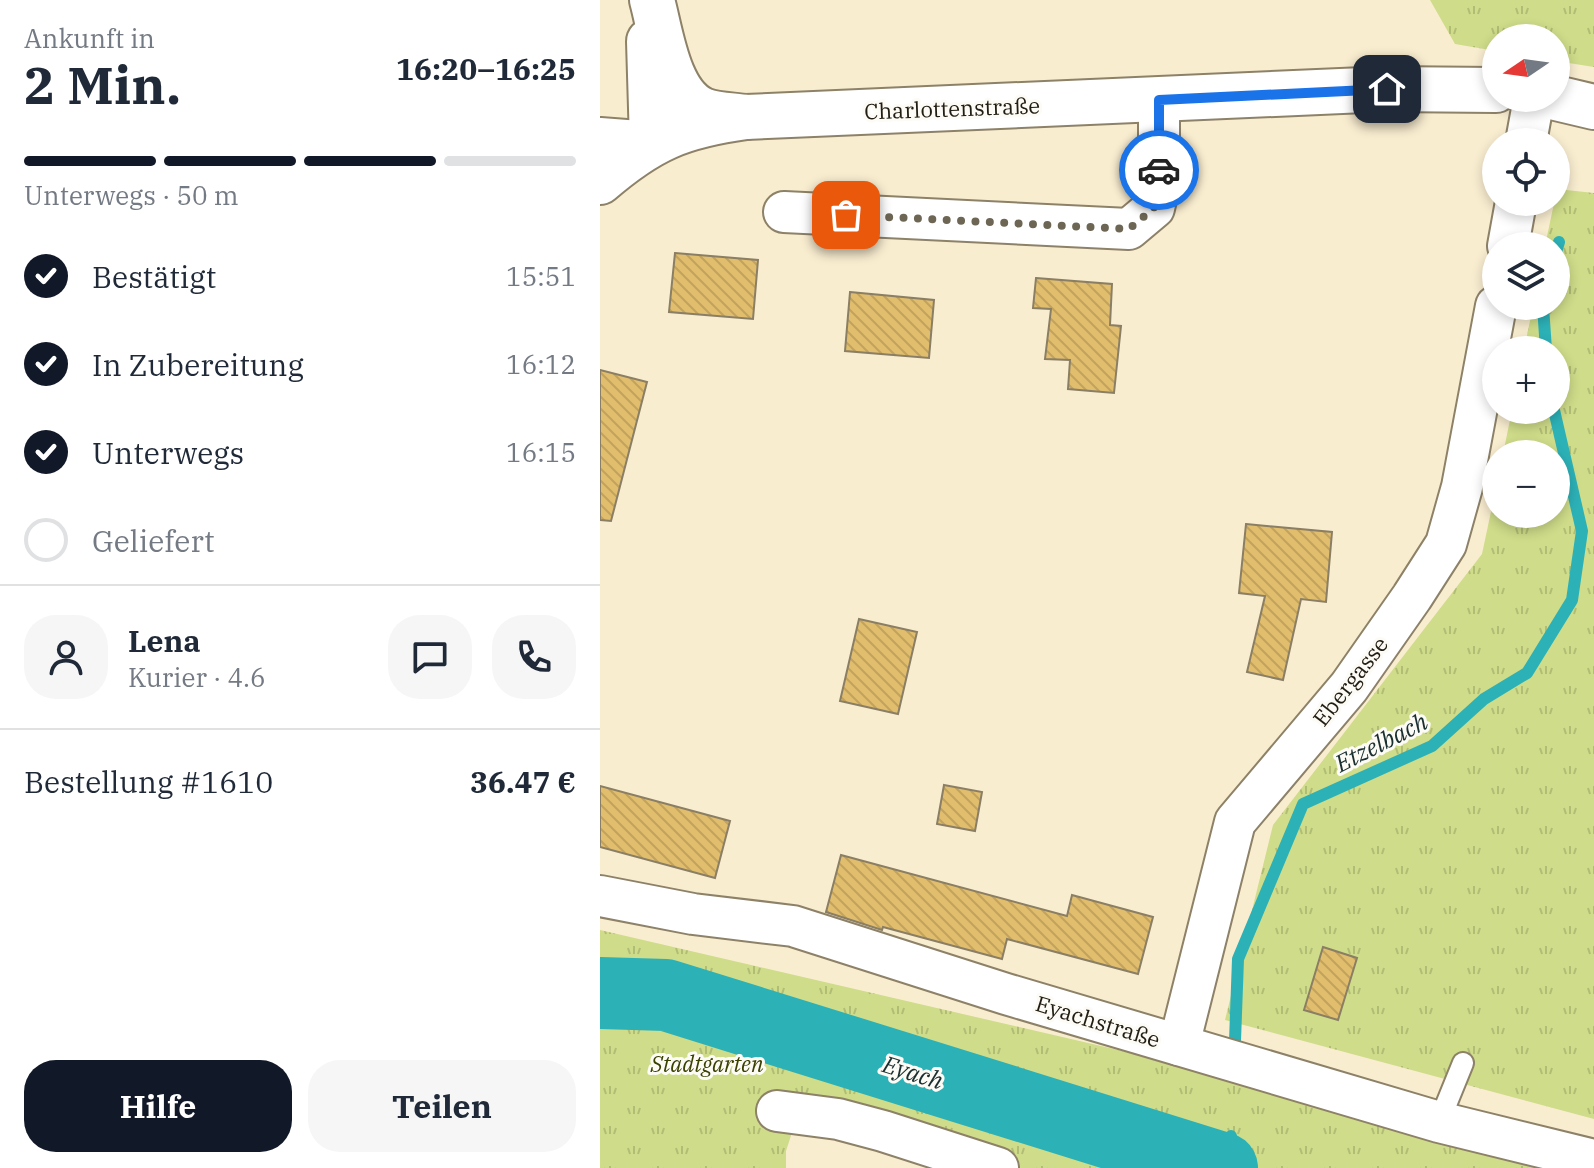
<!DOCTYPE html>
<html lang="de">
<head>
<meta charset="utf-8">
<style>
  :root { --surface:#fff; --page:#f6f6f7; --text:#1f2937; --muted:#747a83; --line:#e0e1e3; --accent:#111827 }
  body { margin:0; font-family:"IBM Plex Serif",serif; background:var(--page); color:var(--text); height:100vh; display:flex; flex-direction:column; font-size:30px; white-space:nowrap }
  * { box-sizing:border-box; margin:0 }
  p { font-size:26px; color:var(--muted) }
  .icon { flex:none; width:44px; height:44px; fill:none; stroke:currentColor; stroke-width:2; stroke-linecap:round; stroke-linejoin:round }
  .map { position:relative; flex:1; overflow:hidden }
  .drawer { display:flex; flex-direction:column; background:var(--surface); width:600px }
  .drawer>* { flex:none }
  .needle { width:52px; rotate:257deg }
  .buttons { position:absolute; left:882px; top:24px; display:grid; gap:16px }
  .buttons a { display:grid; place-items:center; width:88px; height:88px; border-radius:50%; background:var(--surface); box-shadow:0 4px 12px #0003; font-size:40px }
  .pin { position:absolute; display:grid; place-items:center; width:68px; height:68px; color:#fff; margin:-34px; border-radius:16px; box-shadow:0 4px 12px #0006 }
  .courier { position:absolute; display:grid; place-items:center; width:80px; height:80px; margin:-40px; border:6px solid #1a73e8; border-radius:50%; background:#fff; color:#222; box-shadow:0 2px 10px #0007 }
  .headline em { font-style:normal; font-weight:800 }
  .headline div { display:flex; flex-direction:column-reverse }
  .headline { display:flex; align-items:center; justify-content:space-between; height:136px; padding:0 24px }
  h1 { font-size:52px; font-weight:800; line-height:60px }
  .bar { display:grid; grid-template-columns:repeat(4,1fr); gap:12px 8px; align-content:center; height:96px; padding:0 24px }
  .bar i { height:10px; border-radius:6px; background:var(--line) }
  .bar .active { background:var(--accent) }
  .bar p { grid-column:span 4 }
  .line { display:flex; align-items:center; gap:20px; padding:0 24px; border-top:2px solid var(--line) }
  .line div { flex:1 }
  .round { display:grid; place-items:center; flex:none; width:84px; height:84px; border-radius:32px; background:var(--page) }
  ol { padding:0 24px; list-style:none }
  li { display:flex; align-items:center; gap:24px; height:88px }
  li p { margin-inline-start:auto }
  li .icon { padding:8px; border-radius:50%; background:var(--accent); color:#fff; stroke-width:4 }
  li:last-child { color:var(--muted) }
  li i { width:44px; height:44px; border:4px solid var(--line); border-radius:50% }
  .primary-button { display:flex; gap:16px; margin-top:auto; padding:16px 24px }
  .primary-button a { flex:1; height:92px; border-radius:32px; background:var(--accent); color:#fff; font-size:32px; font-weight:800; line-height:92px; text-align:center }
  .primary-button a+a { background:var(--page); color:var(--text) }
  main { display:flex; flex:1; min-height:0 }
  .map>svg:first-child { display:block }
  .park { fill:url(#park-tufts) }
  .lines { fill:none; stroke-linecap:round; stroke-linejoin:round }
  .stream { stroke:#2cb1b7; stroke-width:12 }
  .river { stroke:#2cb1b7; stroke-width:72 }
  .building { fill:url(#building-back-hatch); stroke:#8a7e65; stroke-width:2 }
  .service-casing { stroke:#8d8168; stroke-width:24 }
  .minor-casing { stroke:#8d8168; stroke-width:44 }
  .tertiary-casing { stroke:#8d8168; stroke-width:48 }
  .secondary-casing { stroke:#8d8168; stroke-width:48 }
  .service { stroke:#fff; stroke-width:20 }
  .minor { stroke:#fff; stroke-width:40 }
  .tertiary { stroke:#fff; stroke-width:44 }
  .secondary { stroke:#fff; stroke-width:44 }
  .done { stroke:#6d6654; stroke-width:8; stroke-dasharray:0 14.4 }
  .route { stroke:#1a73e8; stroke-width:10 }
  .labels { text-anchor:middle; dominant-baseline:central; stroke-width:6; stroke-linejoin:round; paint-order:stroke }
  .street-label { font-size:22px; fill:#211d12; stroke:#fdfbf5 }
  .park-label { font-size:22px; font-style:italic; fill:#3a4000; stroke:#fdfbf5 }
  .water-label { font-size:24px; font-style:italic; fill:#1a2f30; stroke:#fdfbf5 }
</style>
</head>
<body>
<main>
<section class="drawer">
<div class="headline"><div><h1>2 Min.</h1><p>Ankunft in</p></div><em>16:20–16:25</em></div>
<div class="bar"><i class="active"></i><i class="active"></i><i class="active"></i><i></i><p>Unterwegs · 50 m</p></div>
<ol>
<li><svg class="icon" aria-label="check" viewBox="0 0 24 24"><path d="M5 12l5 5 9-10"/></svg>Bestätigt<p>15:51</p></li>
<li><svg class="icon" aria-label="check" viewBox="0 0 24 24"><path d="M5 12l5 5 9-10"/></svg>In Zubereitung<p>16:12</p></li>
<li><svg class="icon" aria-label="check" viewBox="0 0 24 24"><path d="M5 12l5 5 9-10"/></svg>Unterwegs<p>16:15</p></li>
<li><i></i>Geliefert</li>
</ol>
<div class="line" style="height:144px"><a class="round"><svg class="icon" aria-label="person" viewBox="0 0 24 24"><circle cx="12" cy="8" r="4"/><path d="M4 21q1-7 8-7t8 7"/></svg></a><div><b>Lena</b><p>Kurier · 4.6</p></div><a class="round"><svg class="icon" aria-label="chat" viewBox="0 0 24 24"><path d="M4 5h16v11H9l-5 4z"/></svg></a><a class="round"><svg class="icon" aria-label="phone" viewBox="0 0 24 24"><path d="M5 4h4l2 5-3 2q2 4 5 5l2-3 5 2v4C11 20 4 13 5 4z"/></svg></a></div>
<div class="line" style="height:104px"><div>Bestellung #1610</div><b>36.47 €</b></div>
<div class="primary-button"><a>Hilfe</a><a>Teilen</a></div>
</section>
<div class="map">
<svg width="994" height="1168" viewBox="0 0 994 1168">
  <defs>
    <pattern id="park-tufts" width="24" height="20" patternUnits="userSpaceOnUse" patternTransform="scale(2)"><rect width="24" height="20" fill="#cfdc89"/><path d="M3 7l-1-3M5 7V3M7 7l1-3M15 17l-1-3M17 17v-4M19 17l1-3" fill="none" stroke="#b1bc75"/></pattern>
    <pattern id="building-back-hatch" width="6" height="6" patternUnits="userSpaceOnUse" patternTransform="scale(2)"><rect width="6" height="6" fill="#e1be6d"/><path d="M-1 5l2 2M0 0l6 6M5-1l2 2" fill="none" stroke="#c1a35d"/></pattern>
  </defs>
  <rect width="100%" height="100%" fill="#f9edd0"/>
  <!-- park -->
  <g class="park">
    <polygon points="830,0 994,0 994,67 956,61 956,38 896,38 896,51 855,44"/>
    <polygon points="957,189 994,193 994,1119 625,1020 673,825 882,554 896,488 896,514 956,514 956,454 903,454 912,410 956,410 956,350 924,350 933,306 956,306 956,246 945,246"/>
    <polygon points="0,930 596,1068 970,1168 398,1168 196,1120 186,1151 186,1168 0,1168"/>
  </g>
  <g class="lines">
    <!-- stream -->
    <g class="stream">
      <polyline points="956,252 959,242"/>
      <polyline points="943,306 946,350"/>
      <polyline points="635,1041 638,959 703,804 832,746 884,699 927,673 972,600 982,531 954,410"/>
      <polyline points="630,1168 631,1136"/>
    </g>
    <!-- river -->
    <polyline class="river" points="0,993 66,995 622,1168"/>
  </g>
  <!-- building -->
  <g class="building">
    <polygon points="75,253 158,260 153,319 69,312"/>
    <polygon points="436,278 512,284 510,325 521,326 514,393 468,389 470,360 445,359 451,309 433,308"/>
    <polygon points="250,292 334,300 329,358 245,351"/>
    <polygon points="0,370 47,382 11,521 0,520"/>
    <polygon points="646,524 732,532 726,602 701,599 683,680 647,672 665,596 639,593"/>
    <polygon points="259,619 317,632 298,714 240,701"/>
    <polygon points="344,785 382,792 375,831 337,824"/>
    <polygon points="0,786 130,821 115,878 0,847"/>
    <polygon points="241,855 467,916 472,895 553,917 538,974 407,939 402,959 283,927 282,930 226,912"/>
    <polygon points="723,947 757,958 738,1020 704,1010"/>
  </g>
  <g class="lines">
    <defs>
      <polyline id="service" points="839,1122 863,1063"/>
      <g id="minor">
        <polyline points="0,138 52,142"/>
        <polyline points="926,142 934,98"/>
        <polyline points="184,212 529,229 554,208 559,186 559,100"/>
        <polyline points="908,246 916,202"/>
        <polyline points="0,896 93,914 193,926 406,994 839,1122 994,1160"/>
        <polyline points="579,1045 635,822 749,687 812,597 846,544 862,487 896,306"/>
        <polyline points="177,1111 238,1119 283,1131 398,1168"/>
      </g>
      <g id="tertiary">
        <path d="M52,0C61,33 68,95 103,110C115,115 133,115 146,117"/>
        <polyline points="49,41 52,142"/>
      </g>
      <g id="secondary">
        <polyline points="956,98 994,107"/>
        <path d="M0,182C50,139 81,126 146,117L787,89L896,90"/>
      </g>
    </defs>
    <!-- service casing -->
    <use href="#service" class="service-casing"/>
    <!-- minor casing -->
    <use href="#minor" class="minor-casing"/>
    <!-- tertiary casing -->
    <use href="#tertiary" class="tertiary-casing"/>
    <!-- secondary casing -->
    <use href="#secondary" class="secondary-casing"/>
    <!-- service -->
    <use href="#service" class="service"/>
    <!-- minor -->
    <use href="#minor" class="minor"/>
    <!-- tertiary -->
    <use href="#tertiary" class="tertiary"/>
    <!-- secondary -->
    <use href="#secondary" class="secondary"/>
  </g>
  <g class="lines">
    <!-- done -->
    <polyline class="done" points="246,215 529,229 554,208 559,170"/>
    <!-- route -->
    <polyline class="route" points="559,170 559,100 787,89"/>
  </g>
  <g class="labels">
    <!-- street labels -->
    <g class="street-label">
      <text transform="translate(352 108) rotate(-2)">Charlottenstraße</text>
      <text transform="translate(750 681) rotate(-52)">Ebergasse</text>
      <text transform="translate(498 1021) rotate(17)">Eyachstraße</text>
    </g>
    <!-- park labels -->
    <g class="park-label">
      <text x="107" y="1063">Stadtgarten</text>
    </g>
    <!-- water labels -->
    <g class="water-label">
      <text transform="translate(781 742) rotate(-27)">Etzelbach</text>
      <text transform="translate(313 1072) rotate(17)">Eyach</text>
    </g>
  </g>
</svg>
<div class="buttons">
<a><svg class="needle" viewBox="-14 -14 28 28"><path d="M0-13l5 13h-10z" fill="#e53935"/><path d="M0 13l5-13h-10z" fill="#747a83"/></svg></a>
<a><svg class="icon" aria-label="locate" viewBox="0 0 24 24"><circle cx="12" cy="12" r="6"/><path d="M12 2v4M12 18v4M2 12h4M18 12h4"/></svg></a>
<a><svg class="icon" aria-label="layers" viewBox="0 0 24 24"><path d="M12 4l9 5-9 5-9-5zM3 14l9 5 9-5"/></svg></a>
<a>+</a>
<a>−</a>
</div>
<div class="pin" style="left:246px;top:215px;background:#ea580c"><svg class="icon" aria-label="bag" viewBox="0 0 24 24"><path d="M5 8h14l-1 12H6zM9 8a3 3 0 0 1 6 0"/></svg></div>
<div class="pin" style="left:787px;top:89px;background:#1f2937"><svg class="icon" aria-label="home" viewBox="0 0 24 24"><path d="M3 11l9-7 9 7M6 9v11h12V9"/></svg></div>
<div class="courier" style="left:559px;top:170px"><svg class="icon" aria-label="car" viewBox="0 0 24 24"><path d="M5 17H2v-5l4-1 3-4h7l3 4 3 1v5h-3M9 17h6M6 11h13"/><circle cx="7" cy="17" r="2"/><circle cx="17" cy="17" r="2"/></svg></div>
</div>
</main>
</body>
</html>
